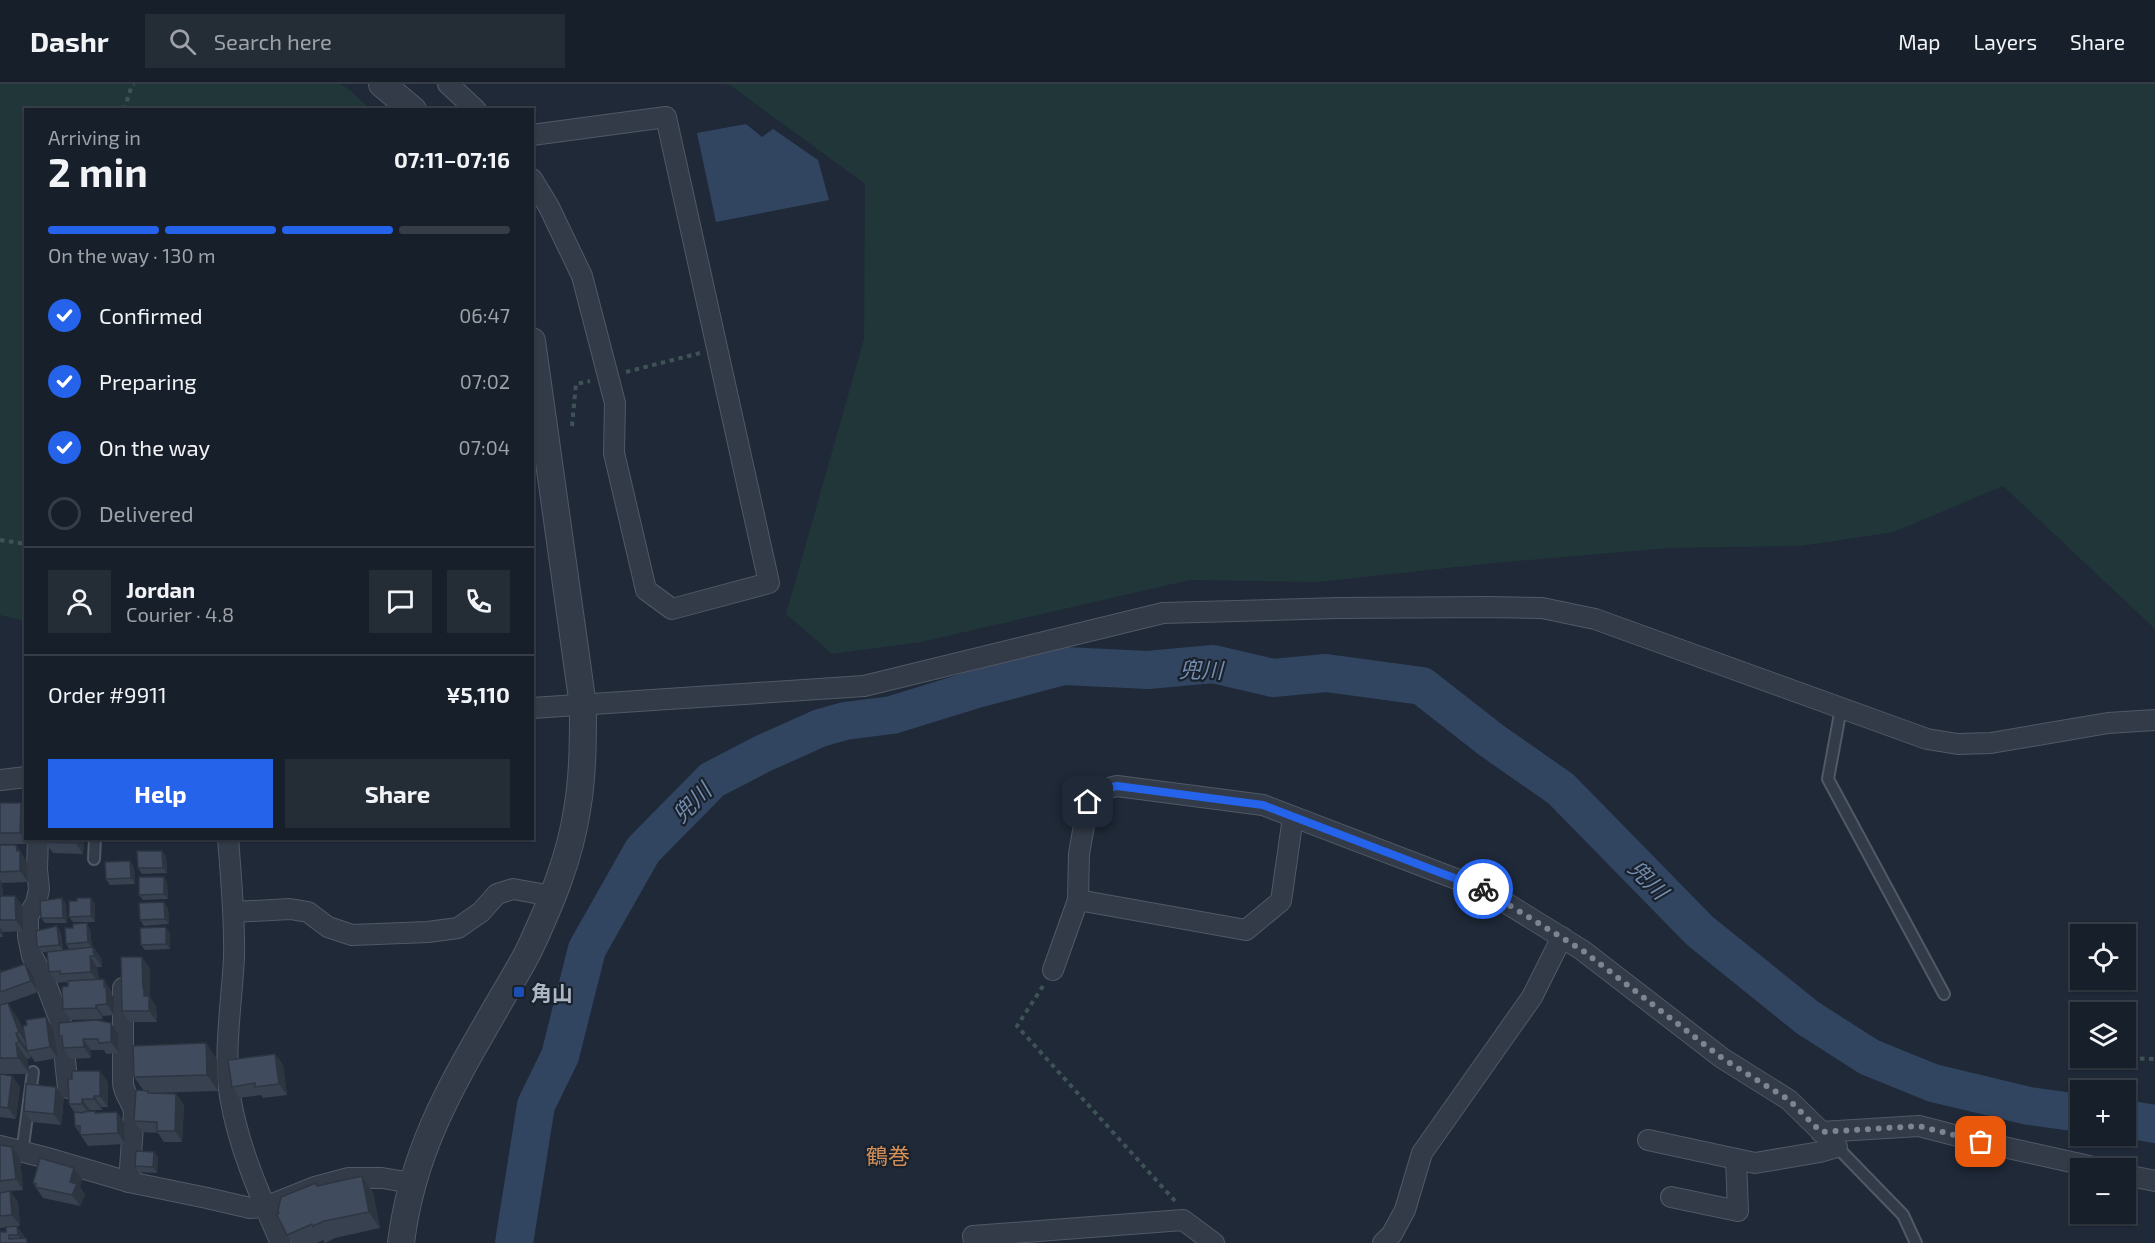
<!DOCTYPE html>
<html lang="en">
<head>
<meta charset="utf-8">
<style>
  :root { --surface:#171f2a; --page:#242c36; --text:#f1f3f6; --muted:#9ea2a8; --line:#363d47; --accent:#2563eb }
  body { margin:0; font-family:"Exo 2","Noto Sans JP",sans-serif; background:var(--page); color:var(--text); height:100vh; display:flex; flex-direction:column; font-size:22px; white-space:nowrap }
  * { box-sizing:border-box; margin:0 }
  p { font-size:20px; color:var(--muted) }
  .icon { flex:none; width:33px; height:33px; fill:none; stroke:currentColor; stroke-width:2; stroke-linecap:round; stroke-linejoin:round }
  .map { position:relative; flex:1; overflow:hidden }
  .drawer { position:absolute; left:24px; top:24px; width:510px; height:732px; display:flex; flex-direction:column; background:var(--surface); border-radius:0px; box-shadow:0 2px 4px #0004,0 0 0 2px var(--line) }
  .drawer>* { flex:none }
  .buttons { position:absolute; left:2070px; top:840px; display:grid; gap:12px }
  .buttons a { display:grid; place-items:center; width:66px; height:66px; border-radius:0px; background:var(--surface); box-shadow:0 2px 4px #0004,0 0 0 2px var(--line); font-size:30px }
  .pin { position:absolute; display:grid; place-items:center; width:51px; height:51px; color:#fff; margin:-26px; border-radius:12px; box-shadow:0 3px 9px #0006 }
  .courier { position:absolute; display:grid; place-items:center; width:60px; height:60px; margin:-30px; border:4px solid #2563eb; border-radius:50%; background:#fff; color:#222; box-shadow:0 2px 8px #0007 }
  .overview em { font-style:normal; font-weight:700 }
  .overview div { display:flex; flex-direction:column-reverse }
  .overview { display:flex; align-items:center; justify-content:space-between; height:102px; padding:0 24px }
  h1 { font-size:39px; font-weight:700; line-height:45px }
  .bar { display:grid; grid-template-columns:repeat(4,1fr); gap:9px 6px; align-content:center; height:72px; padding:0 24px }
  .bar i { height:8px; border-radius:4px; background:var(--line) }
  .bar .current { background:var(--accent) }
  .bar p { grid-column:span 4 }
  .line { display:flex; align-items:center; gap:15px; padding:0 24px; border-top:2px solid var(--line) }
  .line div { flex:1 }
  .round { display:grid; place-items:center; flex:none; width:63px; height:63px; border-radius:0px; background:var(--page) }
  ol { padding:0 24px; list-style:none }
  li { display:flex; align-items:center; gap:18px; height:66px }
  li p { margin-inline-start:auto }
  li .icon { padding:6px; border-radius:50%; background:var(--accent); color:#fff; stroke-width:4 }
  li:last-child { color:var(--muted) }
  li i { width:33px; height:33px; border:3px solid var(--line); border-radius:50% }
  .action { display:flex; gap:12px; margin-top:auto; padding:12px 24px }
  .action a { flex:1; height:69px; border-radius:0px; background:var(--accent); color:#fff; font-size:24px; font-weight:700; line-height:69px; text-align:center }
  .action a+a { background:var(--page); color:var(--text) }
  header { display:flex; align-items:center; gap:36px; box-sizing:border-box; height:84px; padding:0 30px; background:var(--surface); border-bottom:2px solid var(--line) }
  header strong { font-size:28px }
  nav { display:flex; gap:33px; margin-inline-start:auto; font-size:21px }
  .search { width:420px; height:54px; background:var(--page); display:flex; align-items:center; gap:15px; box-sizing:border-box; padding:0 21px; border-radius:0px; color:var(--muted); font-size:22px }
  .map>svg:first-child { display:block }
  .green { fill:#213639 }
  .water { fill:#324560 }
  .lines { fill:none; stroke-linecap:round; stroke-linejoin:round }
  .river { stroke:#324560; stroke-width:38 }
  .service-casing { stroke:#505966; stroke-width:14 }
  .minor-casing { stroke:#505966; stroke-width:22 }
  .tertiary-casing { stroke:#505966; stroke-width:28 }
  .path { stroke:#3f5356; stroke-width:4; stroke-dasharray:4.5 4.5; stroke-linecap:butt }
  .service { stroke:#333b48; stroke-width:10 }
  .minor { stroke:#333b48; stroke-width:20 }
  .tertiary { stroke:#333b48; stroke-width:26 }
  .wall { fill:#374150 }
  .shaded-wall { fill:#2d3541 }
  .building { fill:#404c5d; stroke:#2d3541; stroke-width:1.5 }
  .done { stroke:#7b8594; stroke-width:6; stroke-dasharray:0 10.8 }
  .route { stroke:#2563eb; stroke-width:8 }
  .transit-dot { fill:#1a4fb4; stroke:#19212c; stroke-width:2 }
  .labels { text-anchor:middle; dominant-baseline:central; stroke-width:4.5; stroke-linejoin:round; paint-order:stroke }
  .poi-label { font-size:21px; font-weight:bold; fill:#adb6c5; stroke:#19212c; text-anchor:start }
  .water-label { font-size:22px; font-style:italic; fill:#748cae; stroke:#19212c }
  .neighbourhood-label { font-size:22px; fill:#d69057; stroke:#19212c }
</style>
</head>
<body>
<header>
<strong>Dashr</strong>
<div class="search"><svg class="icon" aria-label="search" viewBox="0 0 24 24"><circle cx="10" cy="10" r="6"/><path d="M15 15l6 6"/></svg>Search here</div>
<nav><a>Map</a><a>Layers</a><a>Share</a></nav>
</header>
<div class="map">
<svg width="2155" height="1159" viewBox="0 0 2155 1159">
  <rect width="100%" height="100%" fill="#1f2938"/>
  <!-- green -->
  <g class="green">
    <polygon points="0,0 341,0 352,8 370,25 26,26 25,537 0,531"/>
    <polygon points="724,0 2155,0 2155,545 2003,402 1894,448 1801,462 1668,464 1494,479 1318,498 1190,496 921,558 832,570 786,530 864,255 865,100 730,1"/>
  </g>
  <!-- water -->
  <polygon class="water" points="746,40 762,53 773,45 818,76 829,116 716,138 697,49"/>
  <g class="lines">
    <!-- river -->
    <g class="river">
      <polyline points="2126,1035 2155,1040"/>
      <polyline points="514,1159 536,1021 560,972 587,865 643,766 712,696 762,670 820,644 845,637 892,631 973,606 1064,582 1148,586 1213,580 1273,594 1326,589 1422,602 1491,656 1561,705 1700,847 1808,934 1869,973 1933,999 2029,1022 2080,1029"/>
    </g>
    <defs>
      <g id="service">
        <polyline points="1841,624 1828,695 1944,910"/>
        <polyline points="94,775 95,754"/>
        <polyline points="1837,1063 1903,1131 1916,1159"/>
        <polyline points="22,1069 33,988"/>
      </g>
      <g id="minor">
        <polyline points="448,0 476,26"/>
        <polyline points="532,51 666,33 769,499 672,525 646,506 614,369 615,319 582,192 549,123 532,95"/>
        <polyline points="532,624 864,602 1163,529 1338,524 1488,523 1542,524 1595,535 1927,655 1958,660 1991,659 2108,639 2155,636"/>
        <polyline points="0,696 26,693"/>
        <polyline points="38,754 37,785 39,805 36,819 28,832 28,852 32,872 43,892 61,939 68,1004"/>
        <path d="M228,754C231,794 235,834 234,874C232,915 223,972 230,1012C238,1062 260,1112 281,1159"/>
        <polyline points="1078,816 1246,846 1281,817 1293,733"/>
        <polyline points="234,828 290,825 308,828 328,843 352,851 428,848 458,844 481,828 497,810 513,805 552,812"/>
        <polyline points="1053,886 1078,816 1079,770 1088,718 1096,707 1117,702 1263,721 1485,806 1582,866 1722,974 1789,1016 1837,1063 1820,1068 1755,1079 1648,1056"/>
        <path d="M123,904V999C124,1011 132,1017 134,1028L129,1098"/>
        <polyline points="1821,1048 1919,1042 1981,1058 2098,1084"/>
        <polyline points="0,1062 51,1075 129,1098 207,1114 250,1124 265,1123 315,1103 349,1094 382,1094 412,1099"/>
        <polyline points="2126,1091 2155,1097"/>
        <polyline points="1671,1113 1738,1127 1736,1075"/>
        <polyline points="974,1159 973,1152 1183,1136 1214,1159"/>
        <polyline points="1383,1159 1392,1150 1405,1126 1422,1069 1532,913 1562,853"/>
      </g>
      <g id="tertiary">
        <polyline points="382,0 413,26"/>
        <path d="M401,1159C412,1067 451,1002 496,924C507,904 520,885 530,864C550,821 570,774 577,726C583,692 583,657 583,622L532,257"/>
      </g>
    </defs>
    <!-- service casing -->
    <use href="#service" class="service-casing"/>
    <!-- minor casing -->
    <use href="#minor" class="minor-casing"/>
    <!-- tertiary casing -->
    <use href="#tertiary" class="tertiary-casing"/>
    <!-- path -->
    <g class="path">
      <polyline points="124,26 131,4 134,0"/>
      <polyline points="626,288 700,269"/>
      <polyline points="572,342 576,300 590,297"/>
      <polyline points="0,456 26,460"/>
      <polyline points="1043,902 1017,942 1175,1117"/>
      <polyline points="2122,974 2155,975"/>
    </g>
    <!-- service -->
    <use href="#service" class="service"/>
    <!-- minor -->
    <use href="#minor" class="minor"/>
    <!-- tertiary -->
    <use href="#tertiary" class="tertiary"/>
  </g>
  <!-- wall -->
  <g class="wall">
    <polygon points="0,719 21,719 26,726 26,754 28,760 0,760"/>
    <polygon points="84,754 83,770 53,769 45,758"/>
    <polygon points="0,761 16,761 27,778 28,798 2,799 3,812 15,812 23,823 23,847 3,848 3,853 0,853"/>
    <polygon points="166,772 167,789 142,790 138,784"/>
    <polygon points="134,783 135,800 110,801 106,795"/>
    <polygon points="167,798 168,815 143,816 139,811"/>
    <polygon points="95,819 95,838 73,838 69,833"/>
    <polygon points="66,820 67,839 45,839 41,834"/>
    <polygon points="168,824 169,840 144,842 140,836"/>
    <polygon points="90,845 92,863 93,863 101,874 102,883 97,883 99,895 111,906 112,911 114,914 114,931 103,932 103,935 71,936 63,925 68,900 66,898 57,899 49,888 47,868 41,868 37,863 61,848 63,866 69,865 66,860"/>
    <polygon points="170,849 170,865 145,866 141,861"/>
    <polygon points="25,880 33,891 38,908 5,920 19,936 23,947 53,944 58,974 35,978 30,971 31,974 27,975 30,990 0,990 0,886 2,888"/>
    <polygon points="150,884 150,913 156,923 157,938 130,938 122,927"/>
    <polygon points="118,950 119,969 106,970 104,966 91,966 91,974 70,975 63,964 62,957 59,952"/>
    <polygon points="206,959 217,976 218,1007 153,1009 176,1010 184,1021 182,1058 164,1058 158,1049 142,1048 134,1037 144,1007 134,993"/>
    <polygon points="275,970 283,981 287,1011 263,1014 261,1011 239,1014 232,1003"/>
    <polygon points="0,990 12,992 20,1003 16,1035 0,1033"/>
    <polygon points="108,998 108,1023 102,1023 102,1026 90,1026 90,1027 95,1027 96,1029 117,1028 124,1039 125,1060 88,1062 75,1042 74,1028 69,1020"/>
    <polygon points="56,1003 64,1014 61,1041 32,1038 24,1027"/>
    <polygon points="0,1061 20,1074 23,1106 10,1107 18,1118 20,1142 17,1142 25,1154 0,1159 6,1148 7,1143 0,1144"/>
    <polygon points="154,1068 158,1073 157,1089 138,1088 135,1082"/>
    <polygon points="74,1084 82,1095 80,1103 85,1111 80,1122 43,1114 33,1099"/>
    <polygon points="362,1092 373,1109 380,1144 335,1154 325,1159 323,1156 317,1159 293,1159 287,1151 318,1101"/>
  </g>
  <!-- shaded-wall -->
  <g class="shaded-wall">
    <polygon points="21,719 26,726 26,754 28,754 28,760 20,749"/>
    <polygon points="76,754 84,754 83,770 76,759"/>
    <polygon points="16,761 27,778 28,798 20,787"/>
    <polygon points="162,767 166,772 167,789 163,784"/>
    <polygon points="130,777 134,783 135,800 131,794"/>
    <polygon points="164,793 167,798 168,815 164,810"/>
    <polygon points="0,796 2,799 3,819 0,814"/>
    <polygon points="15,812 23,823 23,847 16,836"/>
    <polygon points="62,814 66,820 67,839 63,834"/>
    <polygon points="91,814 95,819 95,838 91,832"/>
    <polygon points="164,818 168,824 169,840 165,835"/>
    <polygon points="87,839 90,845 92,864 88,858"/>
    <polygon points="57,842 61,848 63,866 59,861"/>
    <polygon points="0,843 3,848 3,853 0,849"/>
    <polygon points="166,843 170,849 170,865 166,860"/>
    <polygon points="93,863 101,874 102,883 94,872"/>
    <polygon points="90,872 97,883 99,899 91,888"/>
    <polygon points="142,873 150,884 150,913 156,923 157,938 149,927 143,904"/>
    <polygon points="25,880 33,891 38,908 31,897"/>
    <polygon points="104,895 111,906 112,911 114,914 114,931 107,920"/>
    <polygon points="8,919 19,936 30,965 19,948"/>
    <polygon points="96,921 103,932 103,935 96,924"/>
    <polygon points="46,933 53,944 58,974 50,963"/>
    <polygon points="111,939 118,950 119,969 111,958"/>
    <polygon points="16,949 28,966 27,967 31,974 19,958"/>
    <polygon points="83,955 91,966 91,974 84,963"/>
    <polygon points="16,959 27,975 30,990 18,974"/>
    <polygon points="206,959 217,976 218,1007 207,991"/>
    <polygon points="275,970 283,981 287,1011 279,1000"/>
    <polygon points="100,987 108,998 108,1023 100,1012"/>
    <polygon points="12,992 20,1003 16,1035 8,1024"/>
    <polygon points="56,1003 64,1014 61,1041 54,1030"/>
    <polygon points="176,1010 184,1021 182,1058 175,1047"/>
    <polygon points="94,1012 102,1023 102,1026 94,1015"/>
    <polygon points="82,1015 90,1026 90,1031 82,1020"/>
    <polygon points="117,1028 124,1039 125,1060 118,1049"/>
    <polygon points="12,1063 20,1074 23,1106 16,1095"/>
    <polygon points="154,1068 158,1073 157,1089 153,1083"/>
    <polygon points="74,1084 82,1095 80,1103 85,1111 80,1122 72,1111 70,1098"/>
    <polygon points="362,1092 373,1109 380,1144 369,1128"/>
    <polygon points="10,1107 18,1118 20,1142 12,1131"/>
    <polygon points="17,1142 24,1153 25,1159 24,1159 18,1151"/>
  </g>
  <!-- building -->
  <g class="building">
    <polygon points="0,719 21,719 20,749 0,749"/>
    <polygon points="45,754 76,754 76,759 45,758"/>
    <polygon points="0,761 16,761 17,767 20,767 20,787 0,788"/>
    <polygon points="137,767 162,767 163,784 138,784"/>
    <polygon points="130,777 131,794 106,795 105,778"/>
    <polygon points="139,793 164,793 164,810 139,811"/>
    <polygon points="0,812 15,812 16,836 0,836"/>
    <polygon points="62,814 63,834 41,834 40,817"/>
    <polygon points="77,814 91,814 91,832 69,833 69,817 77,817"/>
    <polygon points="164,818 165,835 140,836 139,819"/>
    <polygon points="87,839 88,858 66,860 65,844 73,844 73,840"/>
    <polygon points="57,842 59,861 37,863 36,847"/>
    <polygon points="166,843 166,860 141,861 140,844"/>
    <polygon points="93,863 94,872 90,872 91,888 60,890 60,887 49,888 47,868"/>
    <polygon points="121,873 142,873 143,904 144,904 144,912 149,912 149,927 122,927"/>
    <polygon points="25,880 31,897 0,908 0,886 1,888"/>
    <polygon points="104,895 104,903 106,903 107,920 96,921 96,924 63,925 62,903 68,902 68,897"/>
    <polygon points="8,919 19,948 16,949 19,958 16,959 18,974 0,974 0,921"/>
    <polygon points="46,933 50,963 27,967 23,942 27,941 26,936"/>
    <polygon points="96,936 111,939 111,958 99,959 98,955 83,955 84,963 63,964 62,952 59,952 59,939"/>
    <polygon points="206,959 207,991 134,993 133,962"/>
    <polygon points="275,970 279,1000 255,1003 255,999 232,1003 228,976"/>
    <polygon points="72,987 100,987 100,1012 94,1012 94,1015 82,1015 82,1020 69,1020 68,995 72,995"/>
    <polygon points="0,990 12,992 8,1024 0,1023"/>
    <polygon points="26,1000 56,1003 54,1030 24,1027"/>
    <polygon points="136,1006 148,1007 148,1009 176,1010 175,1047 157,1047 157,1038 134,1037"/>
    <polygon points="95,1027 95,1029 117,1028 118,1049 80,1051 80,1042 75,1042 74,1028 83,1029 83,1028"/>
    <polygon points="0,1061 12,1063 16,1095 0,1097"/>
    <polygon points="136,1067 154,1068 153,1083 135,1082"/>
    <polygon points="40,1074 74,1084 70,1098 77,1100 72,1111 35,1103 36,1100 33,1099"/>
    <polygon points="362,1092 369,1128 324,1137 313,1142 312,1140 287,1151 277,1131 279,1129 278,1126 281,1113 316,1099 317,1102"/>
    <polygon points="10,1107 12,1131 0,1132 0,1109"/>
    <polygon points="17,1142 18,1151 9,1151 9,1155 26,1154 27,1159 0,1159 0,1148 6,1148 6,1143"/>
  </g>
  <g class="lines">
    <!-- done -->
    <polyline class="done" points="1483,805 1582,866 1722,974 1789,1016 1821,1048 1919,1042 1981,1058"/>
    <!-- route -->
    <polyline class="route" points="1088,718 1096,707 1117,702 1263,721 1483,805"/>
  </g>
  <!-- markers -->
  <rect class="transit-dot" x="513" y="902" width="12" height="12" rx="3"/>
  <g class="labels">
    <!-- poi labels -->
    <g class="poi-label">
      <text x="531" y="908">角山</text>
    </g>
    <!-- water labels -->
    <g class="water-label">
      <text transform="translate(1201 585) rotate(1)">兜川</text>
      <text transform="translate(691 718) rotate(-45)">兜川</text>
      <text transform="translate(1649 795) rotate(45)">兜川</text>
    </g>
    <!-- neighbourhood labels -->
    <g class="neighbourhood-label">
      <text x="888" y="1071">鶴巻</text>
    </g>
  </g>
</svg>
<div class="buttons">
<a><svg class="icon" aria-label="locate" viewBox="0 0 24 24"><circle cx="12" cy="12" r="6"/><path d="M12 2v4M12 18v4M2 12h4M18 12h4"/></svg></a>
<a><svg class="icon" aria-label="layers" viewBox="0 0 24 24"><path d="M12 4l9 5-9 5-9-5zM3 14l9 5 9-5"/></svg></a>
<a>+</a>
<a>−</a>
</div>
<div class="pin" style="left:1981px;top:1058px;background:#ea580c"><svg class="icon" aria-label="bag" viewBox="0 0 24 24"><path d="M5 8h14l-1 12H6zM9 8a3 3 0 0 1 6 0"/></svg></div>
<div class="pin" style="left:1088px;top:718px;background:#1f2937"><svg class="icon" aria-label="home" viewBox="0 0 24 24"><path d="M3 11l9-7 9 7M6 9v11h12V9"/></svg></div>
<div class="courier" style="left:1483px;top:805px"><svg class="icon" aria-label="bike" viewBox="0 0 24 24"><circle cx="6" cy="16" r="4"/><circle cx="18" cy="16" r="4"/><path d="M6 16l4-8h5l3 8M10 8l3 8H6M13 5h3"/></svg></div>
<section class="drawer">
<div class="overview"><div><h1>2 min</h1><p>Arriving in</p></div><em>07:11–07:16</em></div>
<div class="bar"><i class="current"></i><i class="current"></i><i class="current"></i><i></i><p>On the way · 130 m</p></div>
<ol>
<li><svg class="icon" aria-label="check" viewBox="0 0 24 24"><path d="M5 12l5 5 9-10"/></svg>Confirmed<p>06:47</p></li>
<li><svg class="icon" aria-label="check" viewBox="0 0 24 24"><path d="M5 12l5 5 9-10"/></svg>Preparing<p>07:02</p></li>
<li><svg class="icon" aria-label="check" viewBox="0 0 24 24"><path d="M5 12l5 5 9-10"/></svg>On the way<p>07:04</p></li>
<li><i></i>Delivered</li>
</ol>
<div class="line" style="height:108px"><a class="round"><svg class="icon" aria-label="person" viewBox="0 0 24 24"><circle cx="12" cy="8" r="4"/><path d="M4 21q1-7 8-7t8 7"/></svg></a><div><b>Jordan</b><p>Courier · 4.8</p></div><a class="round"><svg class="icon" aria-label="chat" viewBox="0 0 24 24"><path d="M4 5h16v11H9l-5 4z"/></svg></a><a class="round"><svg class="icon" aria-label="phone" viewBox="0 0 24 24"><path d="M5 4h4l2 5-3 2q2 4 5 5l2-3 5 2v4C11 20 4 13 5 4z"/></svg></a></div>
<div class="line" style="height:78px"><div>Order #9911</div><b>¥5,110</b></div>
<div class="action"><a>Help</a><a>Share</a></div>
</section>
</div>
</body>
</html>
